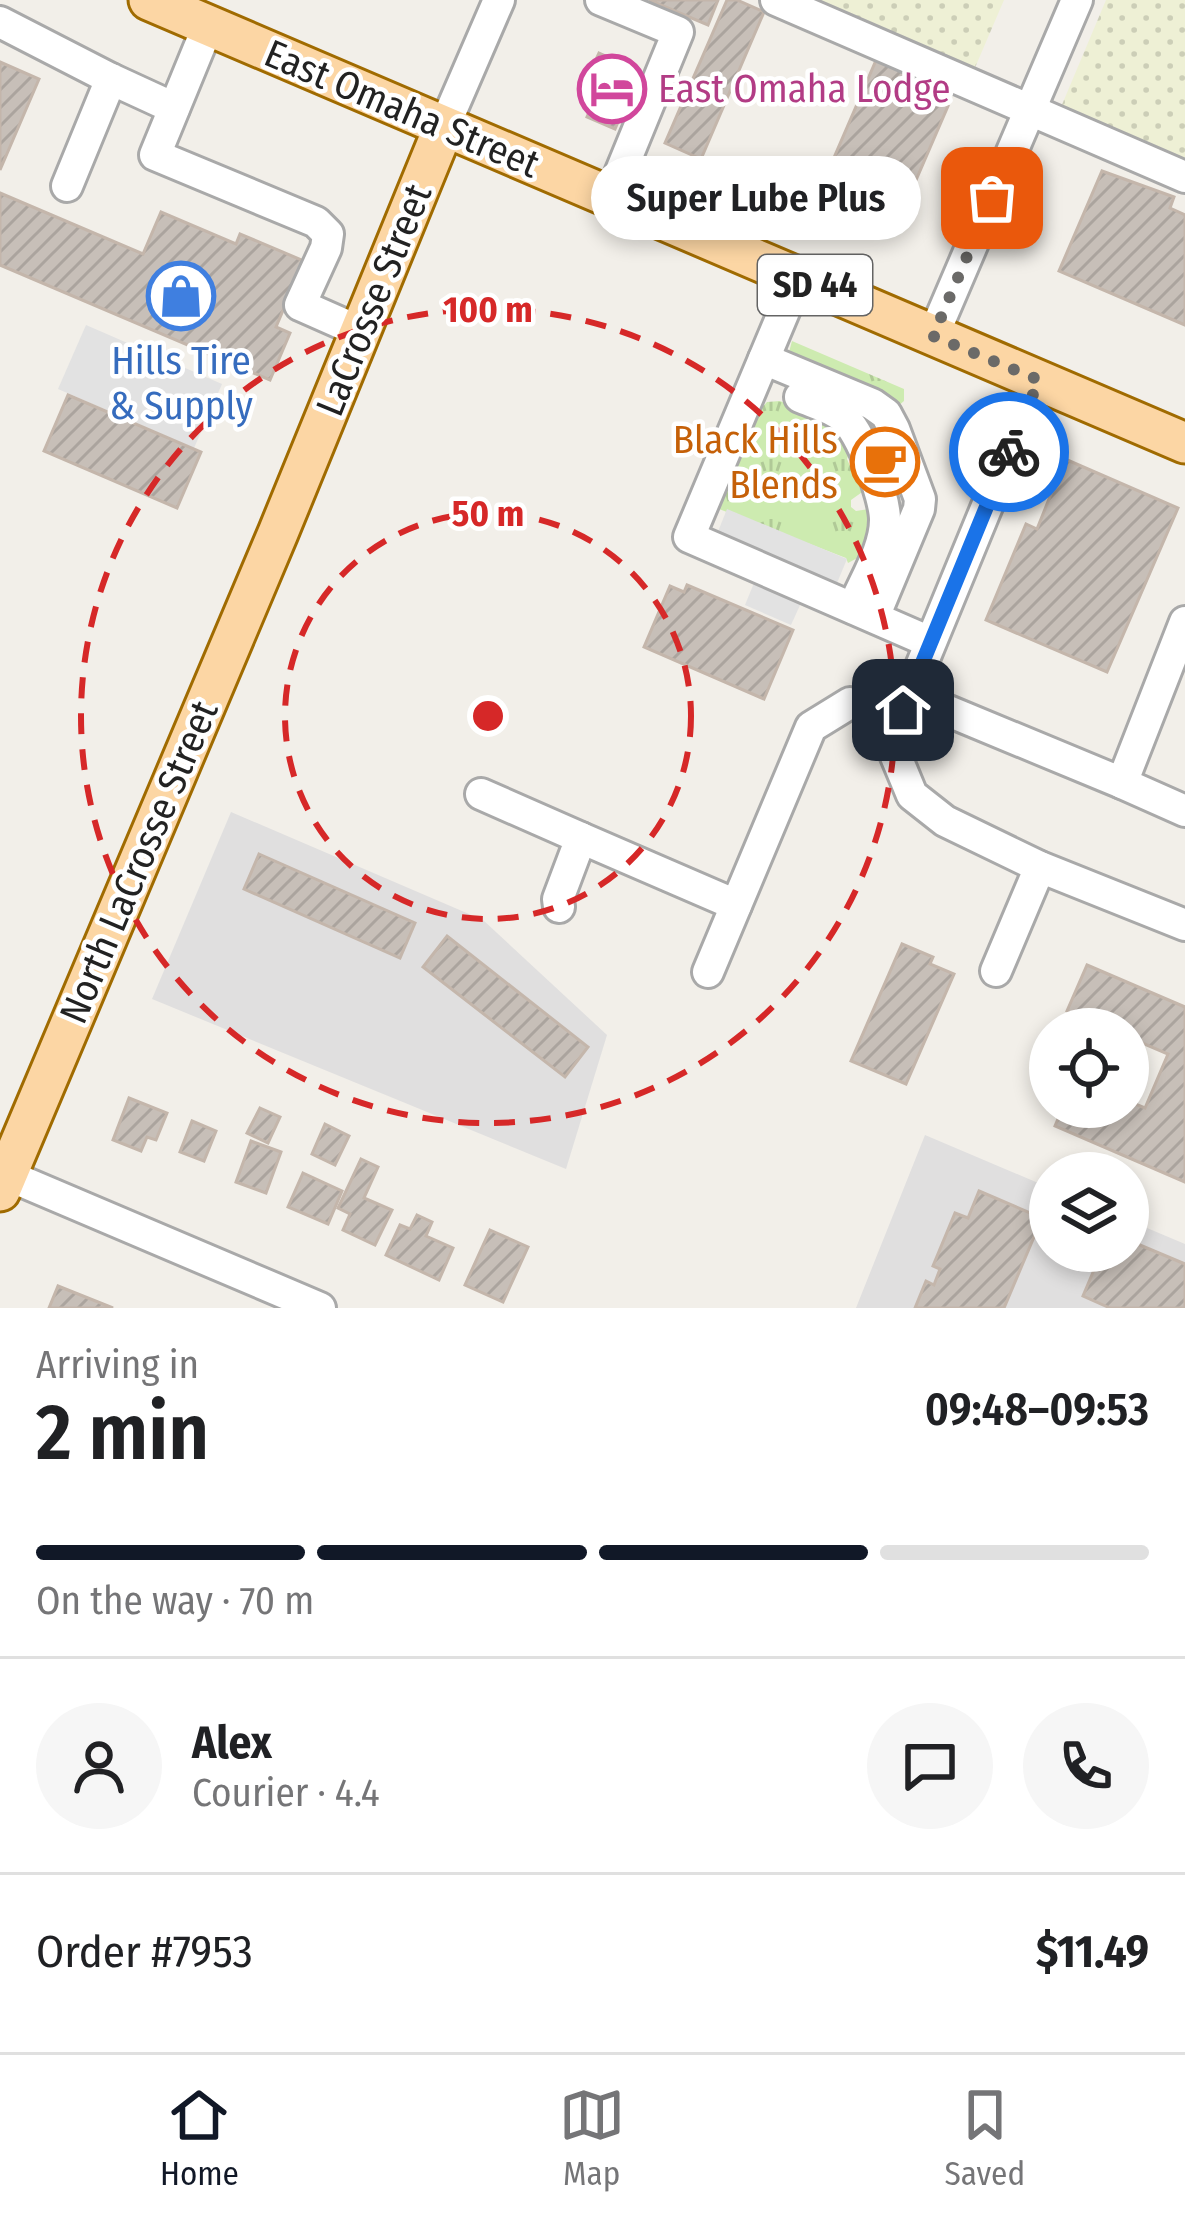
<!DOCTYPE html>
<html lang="en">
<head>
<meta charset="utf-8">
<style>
  :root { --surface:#fff; --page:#f6f6f6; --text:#202124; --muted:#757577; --line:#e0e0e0; --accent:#111827 }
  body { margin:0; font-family:"Fira Sans Condensed",sans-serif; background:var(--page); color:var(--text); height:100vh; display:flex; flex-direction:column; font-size:45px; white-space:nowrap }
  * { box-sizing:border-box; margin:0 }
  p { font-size:39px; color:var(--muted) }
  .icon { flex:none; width:66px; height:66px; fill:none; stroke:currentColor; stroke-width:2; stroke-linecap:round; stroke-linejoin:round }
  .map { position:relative; height:1308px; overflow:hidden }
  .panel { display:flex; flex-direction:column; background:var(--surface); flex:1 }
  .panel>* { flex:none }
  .tools { position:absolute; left:1029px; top:1008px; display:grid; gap:24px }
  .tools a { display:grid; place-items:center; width:120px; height:120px; border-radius:50%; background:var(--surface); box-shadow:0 6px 18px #0003; font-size:60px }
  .pin { position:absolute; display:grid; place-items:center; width:102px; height:102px; color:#fff; margin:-51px; border-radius:24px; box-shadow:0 6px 18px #0006 }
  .courier { position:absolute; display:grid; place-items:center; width:120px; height:120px; margin:-60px; border:9px solid #1a73e8; border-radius:50%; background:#fff; color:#222; box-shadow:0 3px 15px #0007 }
  .bubble { position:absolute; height:84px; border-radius:42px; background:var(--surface); box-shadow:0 6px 18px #0003; font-size:39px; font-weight:600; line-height:84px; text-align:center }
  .overview em { font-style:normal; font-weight:600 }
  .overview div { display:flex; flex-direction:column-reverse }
  .overview { display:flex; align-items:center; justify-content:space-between; height:204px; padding:0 36px }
  h1 { font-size:78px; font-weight:600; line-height:90px }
  .bar { display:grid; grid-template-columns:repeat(4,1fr); gap:18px 12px; align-content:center; height:144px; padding:0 36px }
  .bar i { height:15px; border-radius:9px; background:var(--line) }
  .bar .active { background:var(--accent) }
  .bar p { grid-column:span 4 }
  .line { display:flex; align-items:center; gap:30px; padding:0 36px; border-top:3px solid var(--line) }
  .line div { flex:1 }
  .round { display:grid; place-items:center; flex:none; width:126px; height:126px; border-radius:63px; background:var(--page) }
  .tabs { display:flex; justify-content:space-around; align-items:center; height:168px; border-top:3px solid var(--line); background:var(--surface); font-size:33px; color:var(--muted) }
  .tabs a { display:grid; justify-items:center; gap:6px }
  .tabs .active { color:var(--accent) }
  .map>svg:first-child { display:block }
  .residential { fill:#e0dfdf }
  .farmland { fill:url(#farmland-dots) }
  .grass { fill:url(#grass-tufts) }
  .parking { fill:#e2e2e2 }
  .building { fill:url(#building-hatch); stroke:#c4b6ab; stroke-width:3 }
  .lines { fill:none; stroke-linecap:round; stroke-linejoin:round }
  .minor-casing { stroke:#a9a9a9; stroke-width:36 }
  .major-casing { stroke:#a06b00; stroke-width:45 }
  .minor { stroke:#fff; stroke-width:30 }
  .major { stroke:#fcd6a4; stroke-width:39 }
  .done { stroke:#6b6a68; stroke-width:12; stroke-dasharray:0 21.6 }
  .route { stroke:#1a73e8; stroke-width:15 }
  .ring { fill:none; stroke:#d62828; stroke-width:6; stroke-dasharray:21 15 }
  .labels { text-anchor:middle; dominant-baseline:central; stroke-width:9; stroke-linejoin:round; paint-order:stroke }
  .shield { fill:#fff; stroke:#646464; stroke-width:3 }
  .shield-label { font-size:36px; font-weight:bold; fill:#222 }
  .hotel-label { font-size:39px; fill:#b23c85; stroke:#fff; text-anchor:start }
  .street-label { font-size:39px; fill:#222; stroke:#fff }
  .shop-label { font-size:39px; fill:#366cbe; stroke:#fff }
  .food-label { font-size:39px; fill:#c56008; stroke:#fff; text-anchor:end }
  .centre { fill:#d62828; stroke:#fff; stroke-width:6 }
  .ring-label { font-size:36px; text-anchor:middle; font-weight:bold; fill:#d62828; stroke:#fff; stroke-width:9; stroke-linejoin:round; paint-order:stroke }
</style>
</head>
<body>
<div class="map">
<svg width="1185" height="1308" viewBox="0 0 1185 1308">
  <defs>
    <pattern id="farmland-dots" width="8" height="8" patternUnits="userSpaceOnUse" patternTransform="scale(3)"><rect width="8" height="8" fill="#eef0d5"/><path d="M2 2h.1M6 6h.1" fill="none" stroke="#ccceb7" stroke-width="1.8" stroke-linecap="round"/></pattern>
    <pattern id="grass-tufts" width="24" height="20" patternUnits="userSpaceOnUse" patternTransform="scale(3)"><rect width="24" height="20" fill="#cdebb0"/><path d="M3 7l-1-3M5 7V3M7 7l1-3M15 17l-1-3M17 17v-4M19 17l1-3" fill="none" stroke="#b0c997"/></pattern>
    <pattern id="building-hatch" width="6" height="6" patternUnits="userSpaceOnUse" patternTransform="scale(3)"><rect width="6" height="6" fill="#c7bfb8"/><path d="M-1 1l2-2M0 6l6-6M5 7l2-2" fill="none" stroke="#aba49e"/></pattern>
  </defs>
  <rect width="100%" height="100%" fill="#f2efe9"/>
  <!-- residential -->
  <g class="residential">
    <polygon points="231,812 483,920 607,1035 566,1169 152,999"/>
    <polygon points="925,1135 1050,1188 1050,1251 1128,1251 1128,1220 1185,1244 1185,1308 856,1308"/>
  </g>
  <!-- farmland -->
  <g class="farmland">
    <polygon points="810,0 1004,0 974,70"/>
    <polygon points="1106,0 1185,0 1185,160 1061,107"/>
  </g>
  <!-- grass -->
  <g class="grass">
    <polygon points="792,341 904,389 904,401 898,406 788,356"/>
    <polygon points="780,401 827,421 851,447 847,459 850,466 863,472 865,490 851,500 851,507 856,511 869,509 877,515 863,555 848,563 846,558 719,509 758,412 767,402"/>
  </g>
  <!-- parking -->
  <g class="parking">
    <polygon points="86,325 222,384 194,448 58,389"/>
    <polygon points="727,509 847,559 837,583 717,534"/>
    <polygon points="754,583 801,603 791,625 745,605"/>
  </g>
  <!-- building -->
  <g class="building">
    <polygon points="649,0 718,0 708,25"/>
    <polygon points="727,0 737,0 764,12 701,159 665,143"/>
    <polygon points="599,53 640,71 615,129 587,117 598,91 584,86"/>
    <polygon points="877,58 939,85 933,100 948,106 894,231 817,197"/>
    <polygon points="0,62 39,79 0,170"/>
    <polygon points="1102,171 1174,197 1170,208 1185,215 1185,325 1059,271"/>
    <polygon points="0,193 143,254 161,212 236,244 240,234 304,261 276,327 290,333 270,380 0,265"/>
    <polygon points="68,395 201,452 177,508 44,451"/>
    <polygon points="1065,459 1178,508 1107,672 986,620 1026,524 1037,529"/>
    <polygon points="687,585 793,630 764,699 644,647 670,586 684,592"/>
    <polygon points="259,854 415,923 400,958 244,889"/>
    <polygon points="447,936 588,1047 565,1077 423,967"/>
    <polygon points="902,944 933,957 930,964 954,974 906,1084 851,1061"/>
    <polygon points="1087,965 1185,1007 1185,1182 1055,1126 1063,1107 1128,1107 1128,1101 1145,1108 1168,1054 1128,1037 1128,1029 1109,1029 1067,1011"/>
    <polygon points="129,1098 167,1113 156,1140 147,1137 141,1151 113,1140"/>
    <polygon points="260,1108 280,1117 268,1143 247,1133"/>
    <polygon points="192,1121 216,1131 204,1161 180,1152"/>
    <polygon points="325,1124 349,1136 335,1165 312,1154"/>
    <polygon points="251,1141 281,1152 266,1193 236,1182"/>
    <polygon points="361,1159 378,1167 364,1198 392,1210 375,1245 343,1230 350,1214 338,1208"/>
    <polygon points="303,1173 342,1191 328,1224 288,1207"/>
    <polygon points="979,1191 1042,1218 1004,1308 915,1308 926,1281 934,1285 940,1269 933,1266 955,1213 968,1218"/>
    <polygon points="417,1215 432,1222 426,1236 453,1248 439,1280 386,1255 400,1225 410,1229"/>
    <polygon points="490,1230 528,1247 503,1302 465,1285"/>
    <polygon points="1128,1240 1185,1264 1185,1308 1110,1308 1083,1296 1102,1251 1128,1251"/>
    <polygon points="58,1286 113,1308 49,1308"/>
  </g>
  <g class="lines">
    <defs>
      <g id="minor">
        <polyline points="601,0 678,32 610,198"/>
        <polyline points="776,0 1185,177"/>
        <polyline points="0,22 111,79 67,186"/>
        <polyline points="208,26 155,155 316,222 328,234 326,248 300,305 361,332"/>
        <polyline points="111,79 174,108"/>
        <polyline points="444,127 499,0"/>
        <polyline points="798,278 689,537 930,642"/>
        <polyline points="933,336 1077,0"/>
        <polyline points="764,359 872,404 886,414 894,429 920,499 919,509 874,617"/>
        <polyline points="1039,380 903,710 893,749 912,795 945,821 1040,867 1185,925"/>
        <path d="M800,397C814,403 831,407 843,417C861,431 885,497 885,520C885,549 864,581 853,608"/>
        <polyline points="1122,783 1185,811"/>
        <polyline points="481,794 581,838 558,899 559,907"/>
        <polyline points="581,838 736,905"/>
        <polyline points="996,971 1040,867"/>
        <polyline points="708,972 811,727 850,703 903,710 941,708 1122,783 1185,622"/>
        <polyline points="7,1175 320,1308"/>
      </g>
      <g id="major">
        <polyline points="149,0 1185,443"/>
        <polyline points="0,1191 278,533 444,127"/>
      </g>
    </defs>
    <!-- minor casing -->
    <use href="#minor" class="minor-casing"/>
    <!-- major casing -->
    <use href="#major" class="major-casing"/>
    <!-- minor -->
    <use href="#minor" class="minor"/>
    <!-- major -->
    <use href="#major" class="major"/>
  </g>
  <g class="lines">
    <!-- done -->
    <polyline class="done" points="992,198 933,336 1039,380 1009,452"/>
    <!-- route -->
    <polyline class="route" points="903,710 1009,452"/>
  </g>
  <!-- distance rings -->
  <g class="ring">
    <circle cx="488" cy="716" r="203"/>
    <circle cx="488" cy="716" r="407"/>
  </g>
  <!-- icons -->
  <defs>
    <symbol id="hotel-ring" viewBox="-11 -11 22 22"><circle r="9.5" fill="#fff" stroke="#d1479c" stroke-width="1.5"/><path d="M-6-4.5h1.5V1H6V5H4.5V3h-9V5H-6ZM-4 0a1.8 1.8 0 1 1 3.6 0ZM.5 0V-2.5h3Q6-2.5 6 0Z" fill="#d1479c"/></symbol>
    <symbol id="shop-ring" viewBox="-11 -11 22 22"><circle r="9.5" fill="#fff" stroke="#3f7fe0" stroke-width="1.5"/><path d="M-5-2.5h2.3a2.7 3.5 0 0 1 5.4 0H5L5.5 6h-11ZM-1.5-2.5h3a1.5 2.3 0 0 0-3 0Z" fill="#3f7fe0"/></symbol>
    <symbol id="cafe-ring" viewBox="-11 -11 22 22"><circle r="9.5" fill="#fff" stroke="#e8710a" stroke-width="1.5"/><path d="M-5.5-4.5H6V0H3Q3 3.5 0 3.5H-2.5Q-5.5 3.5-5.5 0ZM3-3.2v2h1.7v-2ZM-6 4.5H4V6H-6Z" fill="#e8710a"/></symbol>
  </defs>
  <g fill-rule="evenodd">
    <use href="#hotel-ring" x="574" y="51" width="76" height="76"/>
    <use href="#shop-ring" x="143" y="258" width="76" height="76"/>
    <use href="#cafe-ring" x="847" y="424" width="76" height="76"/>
  </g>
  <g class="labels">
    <!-- shield labels -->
    <rect class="shield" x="758" y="255" width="114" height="60" rx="9"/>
    <g class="shield-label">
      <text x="815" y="285">SD 44</text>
    </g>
    <!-- hotel labels -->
    <g class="hotel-label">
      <text x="658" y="89">East Omaha Lodge</text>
    </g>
    <!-- street labels -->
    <g class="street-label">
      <text transform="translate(402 109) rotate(23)">East Omaha Street</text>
      <text transform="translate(374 300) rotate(-68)">LaCrosse Street</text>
      <text transform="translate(139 862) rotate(-67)">North LaCrosse Street</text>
    </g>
    <!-- shop labels -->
    <g class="shop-label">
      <text x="181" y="361">Hills Tire<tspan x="181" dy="45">&amp; Supply</tspan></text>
    </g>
    <!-- food labels -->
    <g class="food-label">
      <text x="838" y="440">Black Hills<tspan x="838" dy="45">Blends</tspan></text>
    </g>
  </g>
  <circle cx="488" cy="716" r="18" class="centre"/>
  <g class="ring-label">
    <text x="488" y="322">100 m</text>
    <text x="488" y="526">50 m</text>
  </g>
</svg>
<div class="tools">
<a><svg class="icon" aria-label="locate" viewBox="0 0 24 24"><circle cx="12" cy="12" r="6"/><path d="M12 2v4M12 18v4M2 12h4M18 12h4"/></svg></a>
<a><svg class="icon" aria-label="layers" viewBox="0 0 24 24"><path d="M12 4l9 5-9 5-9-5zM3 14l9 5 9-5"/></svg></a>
</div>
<div class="pin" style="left:992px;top:198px;background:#ea580c"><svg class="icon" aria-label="bag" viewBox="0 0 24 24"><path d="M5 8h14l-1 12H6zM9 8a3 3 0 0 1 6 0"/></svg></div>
<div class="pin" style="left:903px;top:710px;background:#1f2937"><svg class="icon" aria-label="home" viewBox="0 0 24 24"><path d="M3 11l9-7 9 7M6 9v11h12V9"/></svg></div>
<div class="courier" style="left:1009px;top:452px"><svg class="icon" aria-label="bike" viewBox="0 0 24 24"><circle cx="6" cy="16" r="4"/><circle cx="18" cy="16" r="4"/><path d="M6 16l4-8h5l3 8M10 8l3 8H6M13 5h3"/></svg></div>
<div class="bubble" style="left:591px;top:156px;width:330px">Super Lube Plus</div>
</div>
<section class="panel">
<div class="overview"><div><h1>2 min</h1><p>Arriving in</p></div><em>09:48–09:53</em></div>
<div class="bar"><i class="active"></i><i class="active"></i><i class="active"></i><i></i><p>On the way · 70 m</p></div>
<div class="line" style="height:216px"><a class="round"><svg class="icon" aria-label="person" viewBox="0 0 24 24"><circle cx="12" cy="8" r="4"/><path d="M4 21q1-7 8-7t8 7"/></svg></a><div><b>Alex</b><p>Courier · 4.4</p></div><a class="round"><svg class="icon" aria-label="chat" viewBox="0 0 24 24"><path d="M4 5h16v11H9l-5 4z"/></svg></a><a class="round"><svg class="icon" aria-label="phone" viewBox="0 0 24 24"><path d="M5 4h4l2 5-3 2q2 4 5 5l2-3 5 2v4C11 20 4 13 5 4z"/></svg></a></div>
<div class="line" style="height:156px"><div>Order #7953</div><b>$11.49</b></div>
</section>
<nav class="tabs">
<a class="active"><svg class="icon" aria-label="home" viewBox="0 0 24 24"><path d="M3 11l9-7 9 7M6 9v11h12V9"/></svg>Home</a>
<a><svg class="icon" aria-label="map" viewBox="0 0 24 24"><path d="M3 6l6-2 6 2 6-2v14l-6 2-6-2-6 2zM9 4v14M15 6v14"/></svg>Map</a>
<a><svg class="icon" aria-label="saved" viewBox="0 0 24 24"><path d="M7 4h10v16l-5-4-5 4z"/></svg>Saved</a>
</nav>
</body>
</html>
